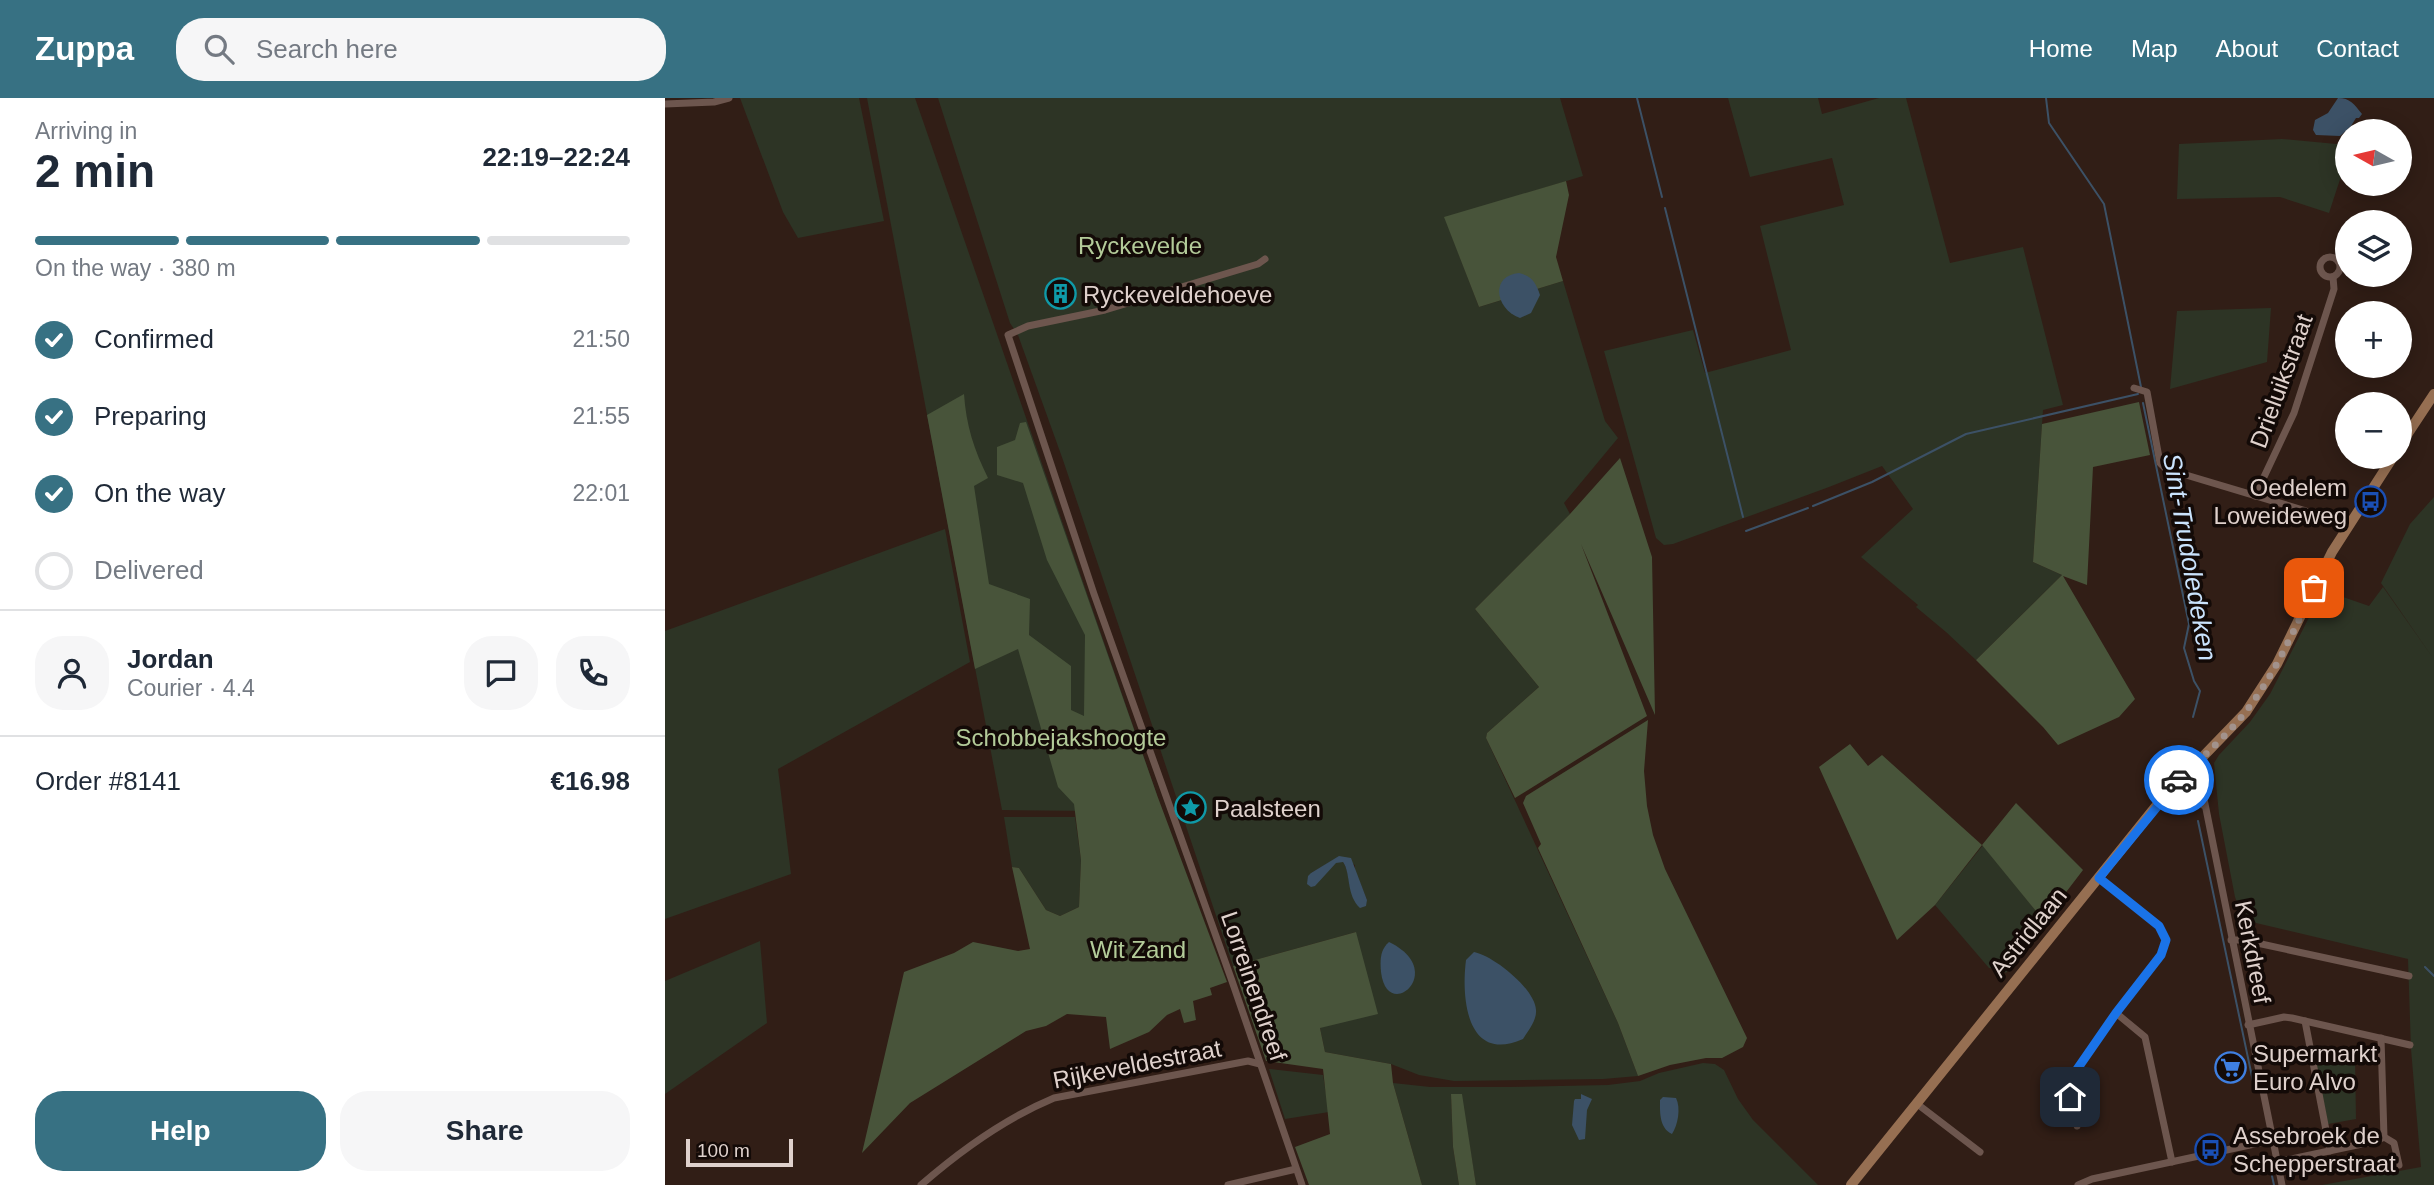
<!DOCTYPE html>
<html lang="en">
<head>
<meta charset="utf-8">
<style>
  :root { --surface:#fff; --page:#f6f6f7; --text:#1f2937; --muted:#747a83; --line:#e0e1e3; --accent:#377183 }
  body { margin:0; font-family:Arial,sans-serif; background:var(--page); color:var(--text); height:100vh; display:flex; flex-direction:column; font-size:26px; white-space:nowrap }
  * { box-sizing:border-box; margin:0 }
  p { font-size:23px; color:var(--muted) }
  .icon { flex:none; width:38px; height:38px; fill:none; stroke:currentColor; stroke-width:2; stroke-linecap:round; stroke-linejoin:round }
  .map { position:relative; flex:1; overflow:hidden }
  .panel { display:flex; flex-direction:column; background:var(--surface); width:665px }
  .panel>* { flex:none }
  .needle { width:46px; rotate:278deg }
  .controls { position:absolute; left:1670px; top:21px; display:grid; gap:14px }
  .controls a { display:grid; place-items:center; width:77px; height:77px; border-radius:50%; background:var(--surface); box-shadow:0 4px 18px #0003; font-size:35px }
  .scale { position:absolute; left:21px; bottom:18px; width:107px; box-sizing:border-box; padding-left:7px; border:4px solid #dfd1cc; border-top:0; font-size:19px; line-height:24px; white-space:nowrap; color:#dfd1cc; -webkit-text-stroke:5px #130a07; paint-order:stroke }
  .pin { position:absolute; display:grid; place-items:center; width:60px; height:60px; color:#fff; margin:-30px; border-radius:14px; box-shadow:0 4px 10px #0006 }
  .courier { position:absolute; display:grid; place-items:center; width:70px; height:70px; margin:-35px; border:5px solid #1a73e8; border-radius:50%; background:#fff; color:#222; box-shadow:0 2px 9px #0007 }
  .overview em { font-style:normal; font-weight:600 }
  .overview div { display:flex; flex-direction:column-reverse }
  .overview { display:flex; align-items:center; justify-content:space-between; height:119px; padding:0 35px }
  h1 { font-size:46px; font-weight:600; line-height:52px }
  .bar { display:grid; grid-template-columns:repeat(4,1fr); gap:10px 7px; align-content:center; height:84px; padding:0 35px }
  .bar i { height:9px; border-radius:5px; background:var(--line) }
  .bar .on { background:var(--accent) }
  .bar p { grid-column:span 4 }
  .line { display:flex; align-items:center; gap:18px; padding:0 35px; border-top:2px solid var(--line) }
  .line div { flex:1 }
  .round { display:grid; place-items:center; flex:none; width:74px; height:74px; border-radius:28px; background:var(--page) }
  ol { padding:0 35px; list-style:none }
  li { display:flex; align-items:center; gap:21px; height:77px }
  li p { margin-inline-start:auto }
  li .icon { padding:7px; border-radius:50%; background:var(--accent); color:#fff; stroke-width:4 }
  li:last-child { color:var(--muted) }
  li i { width:38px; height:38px; border:4px solid var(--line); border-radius:50% }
  .cta { display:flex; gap:14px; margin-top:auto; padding:14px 35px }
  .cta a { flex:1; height:80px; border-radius:28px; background:var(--accent); color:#fff; font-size:28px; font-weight:600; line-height:80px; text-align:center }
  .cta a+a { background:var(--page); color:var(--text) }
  header { display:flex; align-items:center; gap:42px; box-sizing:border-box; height:98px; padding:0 35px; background:var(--accent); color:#fff }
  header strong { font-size:33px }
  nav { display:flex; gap:38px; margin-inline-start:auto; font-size:24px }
  .search { width:490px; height:63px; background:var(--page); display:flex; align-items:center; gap:18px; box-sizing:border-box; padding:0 24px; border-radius:28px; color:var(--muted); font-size:26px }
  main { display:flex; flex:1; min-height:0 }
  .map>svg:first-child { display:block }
  .green { fill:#2d3425; fill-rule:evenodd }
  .forest { fill:#48543a }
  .water { fill:#3c5166 }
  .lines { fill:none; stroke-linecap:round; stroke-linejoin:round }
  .stream { stroke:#3c5166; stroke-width:2 }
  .minor { stroke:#6d564e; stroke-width:7 }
  .secondary { stroke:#966f52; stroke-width:10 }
  .done { stroke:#a2928c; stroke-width:7; stroke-dasharray:0 12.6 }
  .route { stroke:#1a73e8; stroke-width:9 }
  .labels { text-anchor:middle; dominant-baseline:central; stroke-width:7; stroke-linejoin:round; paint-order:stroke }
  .park-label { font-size:24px; fill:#b3cb99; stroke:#130a07 }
  .poi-label { font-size:24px; fill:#dfd1cc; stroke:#130a07; text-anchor:start }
  .street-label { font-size:24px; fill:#dfd1cc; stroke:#130a07 }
  .water-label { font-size:26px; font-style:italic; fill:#cae3fd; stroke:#130a07 }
</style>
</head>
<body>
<header>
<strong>Zuppa</strong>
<div class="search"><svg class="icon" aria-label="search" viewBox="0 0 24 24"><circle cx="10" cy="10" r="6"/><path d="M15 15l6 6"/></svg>Search here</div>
<nav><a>Home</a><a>Map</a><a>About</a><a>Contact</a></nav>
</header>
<main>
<section class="panel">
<div class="overview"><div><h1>2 min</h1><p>Arriving in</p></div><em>22:19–22:24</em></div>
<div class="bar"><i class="on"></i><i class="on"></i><i class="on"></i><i></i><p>On the way · 380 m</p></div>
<ol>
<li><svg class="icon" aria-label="check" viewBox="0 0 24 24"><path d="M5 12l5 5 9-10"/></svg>Confirmed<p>21:50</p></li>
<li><svg class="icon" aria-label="check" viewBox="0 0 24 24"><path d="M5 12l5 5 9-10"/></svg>Preparing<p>21:55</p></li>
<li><svg class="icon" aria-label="check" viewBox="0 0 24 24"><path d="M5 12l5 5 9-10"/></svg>On the way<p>22:01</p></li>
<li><i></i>Delivered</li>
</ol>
<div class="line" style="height:126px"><a class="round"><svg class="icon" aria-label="person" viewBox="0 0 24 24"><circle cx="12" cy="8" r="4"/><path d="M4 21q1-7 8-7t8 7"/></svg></a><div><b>Jordan</b><p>Courier · 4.4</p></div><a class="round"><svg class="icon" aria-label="chat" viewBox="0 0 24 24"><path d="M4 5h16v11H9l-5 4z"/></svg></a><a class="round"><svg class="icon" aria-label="phone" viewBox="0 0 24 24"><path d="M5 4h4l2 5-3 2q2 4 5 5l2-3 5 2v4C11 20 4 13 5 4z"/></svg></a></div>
<div class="line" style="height:91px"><div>Order #8141</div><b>€16.98</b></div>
<div class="cta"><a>Help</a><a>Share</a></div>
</section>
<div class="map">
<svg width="1769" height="1087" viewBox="0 0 1769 1087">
  <rect width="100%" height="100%" fill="#311e16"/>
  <!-- green -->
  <g class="green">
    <polygon points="75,0 194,0 219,123 133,140 118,114"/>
    <polygon points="202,0 250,0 492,697 432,713 337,712"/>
    <path d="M273,0H895L918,78L780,120L814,209L898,183L940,323L953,340L899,405L905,416L810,511L874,589L822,635L821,640L953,925L973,978L938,981L789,983L754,977L726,966L660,954L655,930L691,834L568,868L398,362L353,237L345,225ZM674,759L690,767V773L702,802L687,794C683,784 684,772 678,764H671L658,778L646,775Z"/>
    <polygon points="1063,0 1153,0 1157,16 1214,0 1241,0 1285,165 1358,149 1398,307 1378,312 1368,464 1397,477 1311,562 1281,534 1251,509 1253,507 1196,459 1248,411 1217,368 1164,389 1008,446 999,447 991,440 939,253 1028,232 1040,275 1126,252 1095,128 1179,107 1167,60 1085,79"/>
    <polygon points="1617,41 1682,47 1682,60 1664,115 1615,99 1512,101 1514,46"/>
    <polygon points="1606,210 1602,264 1505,291 1512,213"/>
    <polygon points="1769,399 1769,1087 1657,1087 1756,1069 1746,951 1743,861 1591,825 1574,810 1570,799 1554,716 1549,665 1554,657 1585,624 1605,596 1658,492 1704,508 1718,489 1768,560 1716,485 1745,426"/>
    <polygon points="280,431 305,564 113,671 126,776 0,821 0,533"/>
    <polygon points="339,719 410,719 416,762 414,809 395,818 381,812 354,770 347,769"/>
    <polygon points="1318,747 1379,823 1341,875 1338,872 1324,870 1270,807"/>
    <polygon points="95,843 102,925 0,996 0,883"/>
    <polygon points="1648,949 1690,960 1691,1021 1663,1026"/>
    <polygon points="1038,965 1050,966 1059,972 1073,1001 1088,1022 1153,1087 811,1087 796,996 786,997 788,1049 794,1087 757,1087 728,985 765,989 843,989 943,987 975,983 994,975"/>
    <polygon points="604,971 658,977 664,1014 620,1021"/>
  </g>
  <!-- forest -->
  <g class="forest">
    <polygon points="901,83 904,97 891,159 898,183 814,209 779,119"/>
    <path d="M299,296C301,327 309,352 323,380L309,388L324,486L365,501L364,537L406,568V612L419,618L420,537L382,462L358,385L332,377V349L350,342L355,325L361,324L492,697L562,884L545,890L547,897L528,903L531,922L519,925L515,911L502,917L484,934L445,951L441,919L402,916L381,928L361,933L245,1005L197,1055L239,874L289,855L308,844L353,853L365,851L347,769L354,770L381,812L395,818L414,809L416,762L409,706L393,689L353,551L310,571L262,317Z"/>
    <polygon points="1474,304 1485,357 1428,369 1422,487 1398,478 1470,601 1454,619 1393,647 1378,629 1311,562 1397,477 1368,464 1377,326"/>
    <polygon points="955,360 987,459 990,617 916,446 982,618 850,700 821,640 822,635 874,589 810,511 905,416"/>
    <polygon points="983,622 979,673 982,708 988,737 1000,771 1082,940 1078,949 1057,960 1041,960 1005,967 973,978 953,925 873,750 876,746 858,705 861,698"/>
    <polygon points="1185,646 1203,668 1217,657 1317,747 1351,705 1418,772 1379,823 1317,747 1270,807 1232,842 1154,669"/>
    <polygon points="691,834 713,916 655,930 660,954 726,966 728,985 757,1087 644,1087 630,1049 665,1036 658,971 601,963 568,868"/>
    <polygon points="786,996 797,996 811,1087 794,1087 788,1049"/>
  </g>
  <!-- water -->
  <g class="water">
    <path d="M1673,0C1685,0 1689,6 1697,16L1694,20H1691L1686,28L1675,38L1651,37L1648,32L1650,22L1663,15Z"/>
    <path d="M854,175C867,178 871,185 875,197L866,215L855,220C831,212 824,178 854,175Z"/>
    <path d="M674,758L686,760L702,802L701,808L695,810C681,797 686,775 678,764L671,765L650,788L646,789L642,786L643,778L646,775Z"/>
    <path d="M724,844C784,873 722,926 716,874C715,862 715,852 724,844Z"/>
    <path d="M809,854C829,858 870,891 871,912C872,922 863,933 858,941C802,966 796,901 801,862Z"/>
    <polygon points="916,996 927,1001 922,1012 920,1041 914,1042 907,1027 909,1003 910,1001 916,1001"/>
    <path d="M998,999L1011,1000C1016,1010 1013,1027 1007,1036C994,1030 995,1014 995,1002Z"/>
  </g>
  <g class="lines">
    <!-- stream -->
    <g class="stream">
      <polyline points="972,0 997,99"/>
      <polyline points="1381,0 1384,25 1439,106 1476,289"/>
      <polyline points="1000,110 1078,419"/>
      <polyline points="1478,305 1524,526 1519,550 1529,583 1535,593 1528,619"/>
      <polyline points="1148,408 1207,384 1301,336 1473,296"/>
      <polyline points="1081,433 1143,410"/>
      <polyline points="1517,656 1518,660"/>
      <polyline points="1533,723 1590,993"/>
      <polyline points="1760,869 1769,878"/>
      <polyline points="1605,1069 1609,1087"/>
    </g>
    <!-- minor -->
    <g class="minor">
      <polyline points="0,6 49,4 64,0"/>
      <circle cx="1665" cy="169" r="10"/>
      <polyline points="600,161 593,166 440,212 363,228 343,237 429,496 567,883 637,1087"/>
      <polyline points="1469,290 1482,294 1495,365 1501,371 1638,412 1682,429"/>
      <polyline points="1590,398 1629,315 1669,191 1668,179"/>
      <polyline points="1520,676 1539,701 1617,1087"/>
      <polyline points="1514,683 1538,707"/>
      <polyline points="1566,842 1578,842 1744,878"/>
      <polyline points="1451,915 1480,939 1507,1064"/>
      <polyline points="1640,923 1665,1053"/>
      <polyline points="1583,927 1619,919 1627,920 1745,947"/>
      <polyline points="1251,1005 1315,1054"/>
      <polyline points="1412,1028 1405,999 1406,980 1451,915 1496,857 1501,842 1494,828 1434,780"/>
      <polyline points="1719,1039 1729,1045 1734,1067"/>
      <polyline points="1612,1064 1711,1043 1719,1039 1716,940"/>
      <path d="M256,1087C295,1053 341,1020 389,1000L583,963L595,966"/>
      <polyline points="563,1087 631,1071"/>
      <polyline points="1413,1087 1427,1081 1608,1042"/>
    </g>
    <!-- secondary -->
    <g class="secondary">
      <polyline points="1734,349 1769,296"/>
      <polyline points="1186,1087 1496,702 1581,614 1612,566 1667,454 1728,359"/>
    </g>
  </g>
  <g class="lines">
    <!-- done -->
    <path class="done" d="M1514,682C1537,659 1562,638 1582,612C1610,576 1629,532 1649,490"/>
    <!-- route -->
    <polyline class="route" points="1405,999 1406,980 1451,915 1496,857 1501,842 1494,828 1434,780 1514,682"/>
  </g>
  <!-- icons -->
  <defs>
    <symbol id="building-ring" viewBox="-11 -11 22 22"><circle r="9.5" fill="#130a07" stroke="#0f9aa8" stroke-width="1.5"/><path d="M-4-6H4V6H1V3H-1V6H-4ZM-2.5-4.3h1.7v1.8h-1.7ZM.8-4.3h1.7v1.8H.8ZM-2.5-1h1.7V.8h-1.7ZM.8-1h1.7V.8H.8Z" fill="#0f9aa8"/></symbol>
    <symbol id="bus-ring" viewBox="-11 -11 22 22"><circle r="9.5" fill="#130a07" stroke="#1a4fb4" stroke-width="1.5"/><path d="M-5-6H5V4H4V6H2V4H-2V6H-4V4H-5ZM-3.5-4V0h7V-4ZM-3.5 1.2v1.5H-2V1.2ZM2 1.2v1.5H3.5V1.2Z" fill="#1a4fb4"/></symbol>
    <symbol id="sight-ring" viewBox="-11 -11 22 22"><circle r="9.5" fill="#130a07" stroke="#0f9aa8" stroke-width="1.5"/><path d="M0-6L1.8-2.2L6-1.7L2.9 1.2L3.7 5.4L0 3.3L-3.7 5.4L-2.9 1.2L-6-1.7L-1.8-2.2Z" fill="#0f9aa8"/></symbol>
    <symbol id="supermarket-ring" viewBox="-11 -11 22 22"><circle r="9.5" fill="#130a07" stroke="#3f7fe0" stroke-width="1.5"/><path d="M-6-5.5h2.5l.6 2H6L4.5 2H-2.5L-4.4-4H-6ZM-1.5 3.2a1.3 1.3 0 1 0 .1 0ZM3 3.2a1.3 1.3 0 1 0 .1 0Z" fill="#3f7fe0"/></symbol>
  </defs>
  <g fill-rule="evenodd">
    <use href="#building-ring" x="378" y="178" width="35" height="35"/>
    <use href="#bus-ring" x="1688" y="386" width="35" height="35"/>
    <use href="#sight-ring" x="508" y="692" width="35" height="35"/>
    <use href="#supermarket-ring" x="1548" y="952" width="35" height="35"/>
    <use href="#bus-ring" x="1528" y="1034" width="35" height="35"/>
  </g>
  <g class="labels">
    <!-- park labels -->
    <g class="park-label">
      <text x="475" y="147">Ryckevelde</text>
      <text x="396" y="639">Schobbejakshoogte</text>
      <text x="473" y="851">Wit Zand</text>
    </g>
    <!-- poi labels -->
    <g class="poi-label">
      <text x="418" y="196">Ryckeveldehoeve</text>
      <text x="1682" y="389" text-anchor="end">Oedelem<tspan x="1682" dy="28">Loweideweg</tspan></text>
      <text x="549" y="710">Paalsteen</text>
      <text x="1588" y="955">Supermarkt<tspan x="1588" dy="28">Euro Alvo</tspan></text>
      <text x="1568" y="1037">Assebroek de<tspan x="1568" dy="28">Schepperstraat</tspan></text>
    </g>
    <!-- street labels -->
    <g class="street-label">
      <text transform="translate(1616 283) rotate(-70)">Drieluikstraat</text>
      <text transform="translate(1363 834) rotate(-51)">Astridlaan</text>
      <text transform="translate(1588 854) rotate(79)">Kerkdreef</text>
      <text transform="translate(589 888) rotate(71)">Lorreinendreef</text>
      <text transform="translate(472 966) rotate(-11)">Rijkeveldestraat</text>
    </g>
    <!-- water labels -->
    <g class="water-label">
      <text transform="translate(1525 459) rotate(80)">Sint-Trudoledeken</text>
    </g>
  </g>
</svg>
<div class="controls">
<a><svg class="needle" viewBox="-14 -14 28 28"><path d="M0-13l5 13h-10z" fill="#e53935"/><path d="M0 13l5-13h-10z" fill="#747a83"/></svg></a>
<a><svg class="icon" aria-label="layers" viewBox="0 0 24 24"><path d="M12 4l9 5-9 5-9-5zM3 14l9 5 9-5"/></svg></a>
<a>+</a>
<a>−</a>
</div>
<div class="scale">100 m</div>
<div class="pin" style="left:1649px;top:490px;background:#ea580c"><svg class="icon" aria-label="bag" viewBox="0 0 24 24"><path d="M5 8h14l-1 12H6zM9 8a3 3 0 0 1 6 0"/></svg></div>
<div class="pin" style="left:1405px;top:999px;background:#1f2937"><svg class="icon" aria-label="home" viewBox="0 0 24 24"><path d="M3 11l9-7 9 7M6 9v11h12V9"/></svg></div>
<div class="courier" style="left:1514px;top:682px"><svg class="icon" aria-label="car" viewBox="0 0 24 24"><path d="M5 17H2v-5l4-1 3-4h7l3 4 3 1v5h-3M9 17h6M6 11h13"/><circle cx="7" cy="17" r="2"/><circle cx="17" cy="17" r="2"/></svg></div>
</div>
</main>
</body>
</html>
